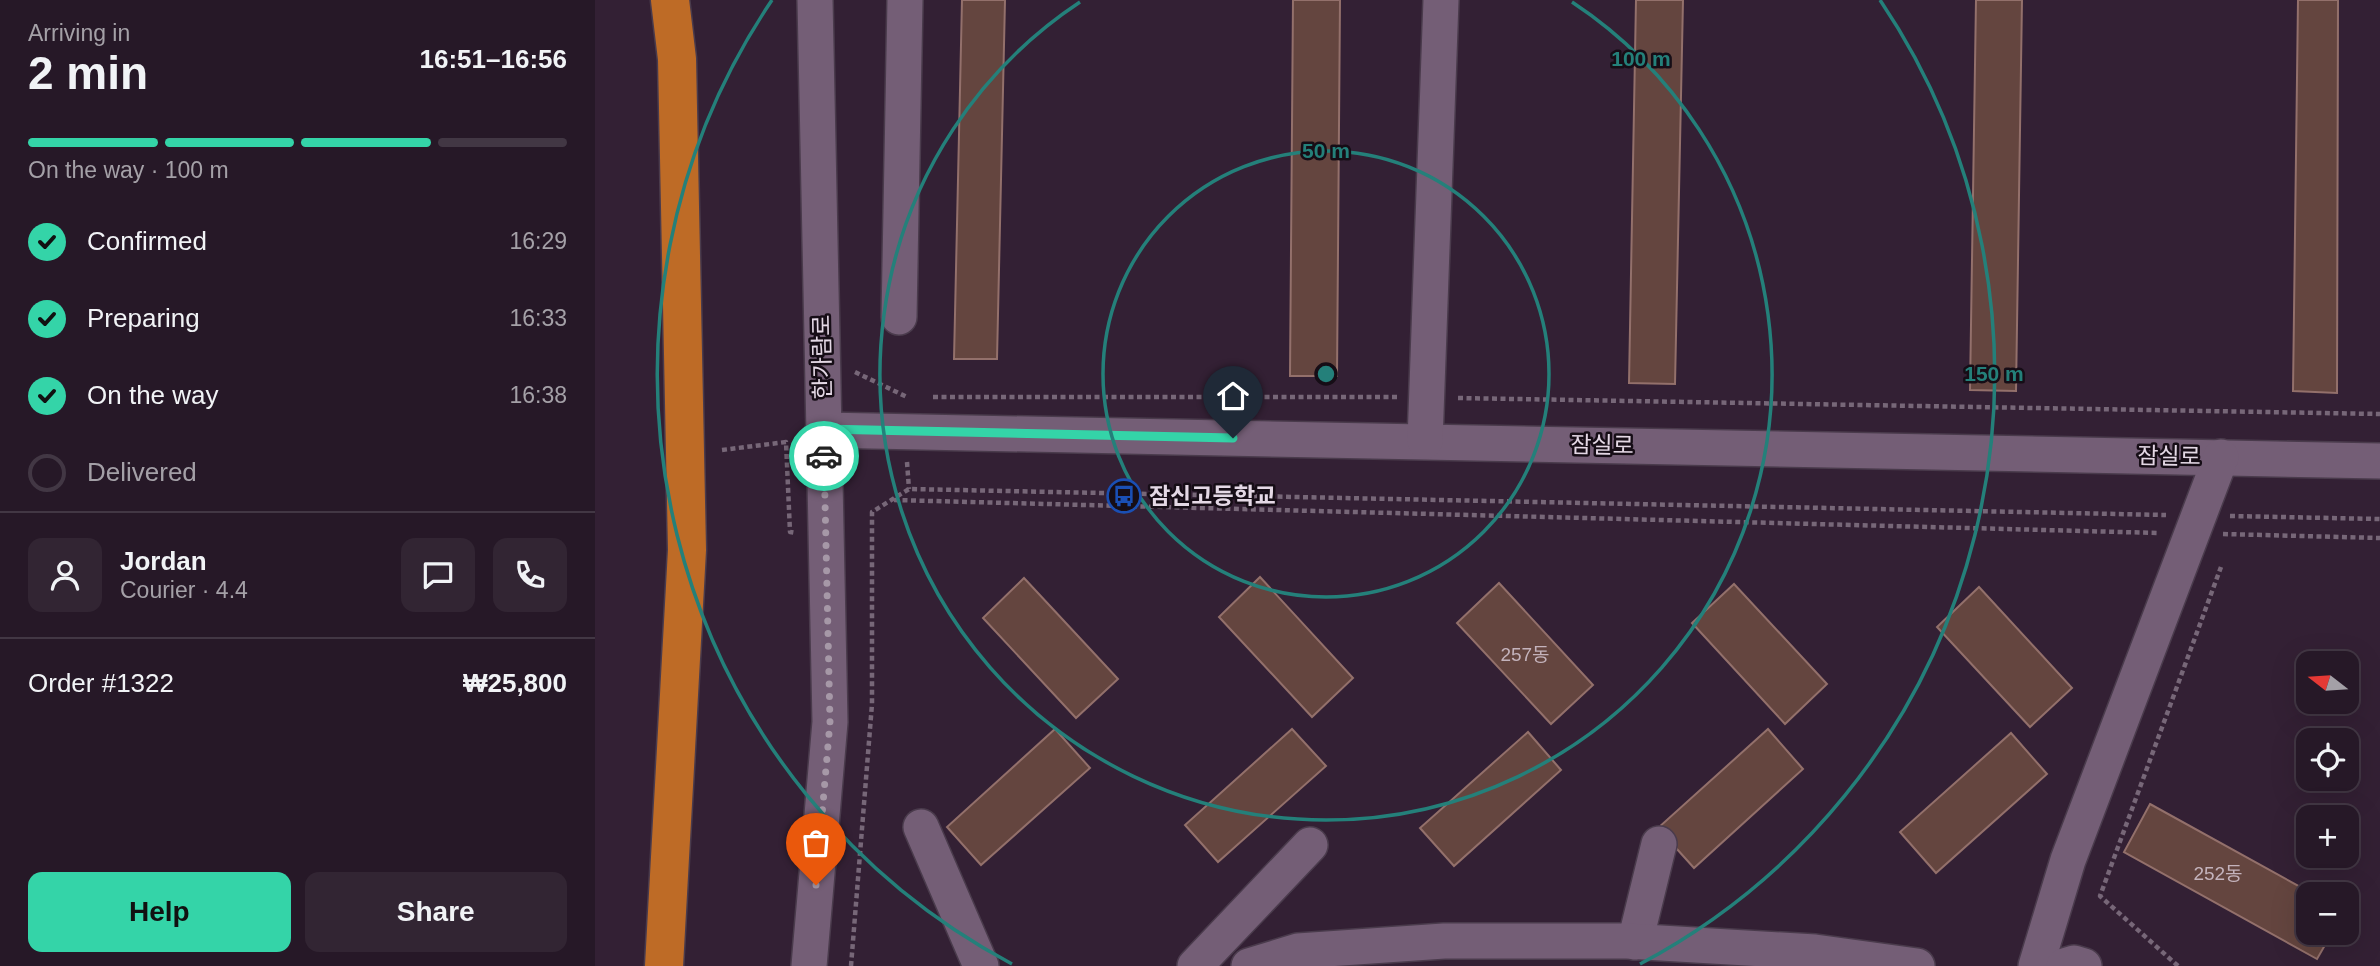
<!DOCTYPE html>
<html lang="en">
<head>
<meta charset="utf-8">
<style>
  :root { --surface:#261827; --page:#322533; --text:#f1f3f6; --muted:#a4a0a7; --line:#423744; --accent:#34d4a8 }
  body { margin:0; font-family:Arial,"Noto Sans KR",sans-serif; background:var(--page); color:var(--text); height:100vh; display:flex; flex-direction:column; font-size:26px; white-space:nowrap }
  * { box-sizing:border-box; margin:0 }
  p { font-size:23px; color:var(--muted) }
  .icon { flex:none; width:38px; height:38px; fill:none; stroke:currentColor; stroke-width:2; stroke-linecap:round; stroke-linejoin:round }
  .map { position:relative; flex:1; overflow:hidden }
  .sheet { display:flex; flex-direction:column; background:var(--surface); width:595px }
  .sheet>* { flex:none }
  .needle { width:46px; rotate:287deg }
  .controls { position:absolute; left:1701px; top:651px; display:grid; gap:14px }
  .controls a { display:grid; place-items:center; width:63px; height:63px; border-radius:14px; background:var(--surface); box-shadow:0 7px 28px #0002,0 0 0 2px var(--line); font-size:35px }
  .pin { position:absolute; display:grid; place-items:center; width:60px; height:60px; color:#fff; margin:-72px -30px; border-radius:50% 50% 50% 0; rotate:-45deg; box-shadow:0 0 7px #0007 }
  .pin .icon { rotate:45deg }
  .courier { position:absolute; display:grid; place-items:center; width:70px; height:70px; margin:-35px; border:5px solid #34d4a8; border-radius:50%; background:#fff; color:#222; box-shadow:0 2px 9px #0007 }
  .head em { font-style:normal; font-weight:700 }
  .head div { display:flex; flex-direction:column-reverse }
  .head { display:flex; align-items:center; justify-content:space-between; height:119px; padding:0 28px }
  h1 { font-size:46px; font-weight:700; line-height:52px }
  .bar { display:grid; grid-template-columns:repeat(4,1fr); gap:10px 7px; align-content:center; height:84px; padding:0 28px }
  .bar i { height:9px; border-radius:5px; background:var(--line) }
  .bar .selected { background:var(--accent) }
  .bar p { grid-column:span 4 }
  .line { display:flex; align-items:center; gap:18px; padding:0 28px; border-top:2px solid var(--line) }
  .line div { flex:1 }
  .round { display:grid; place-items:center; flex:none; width:74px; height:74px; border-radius:14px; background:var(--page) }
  ol { padding:0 28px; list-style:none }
  li { display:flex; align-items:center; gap:21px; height:77px }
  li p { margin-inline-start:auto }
  li .icon { padding:7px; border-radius:50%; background:var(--accent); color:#111; stroke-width:4 }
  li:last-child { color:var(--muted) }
  li i { width:38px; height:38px; border:4px solid var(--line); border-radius:50% }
  .primary-button { display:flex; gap:14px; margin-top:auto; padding:14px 28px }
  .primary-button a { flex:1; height:80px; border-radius:14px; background:var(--accent); color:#111; font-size:28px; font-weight:700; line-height:80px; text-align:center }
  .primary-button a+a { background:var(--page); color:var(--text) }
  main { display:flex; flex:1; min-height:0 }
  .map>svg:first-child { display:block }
  .building { fill:#64453f; stroke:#93706b; stroke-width:2 }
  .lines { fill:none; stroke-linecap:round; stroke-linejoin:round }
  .minor-casing { stroke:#4a3b4c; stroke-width:38 }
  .highway-casing { stroke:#4a3b4c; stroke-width:41 }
  .path { stroke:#776778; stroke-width:4.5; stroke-dasharray:5 3.5; stroke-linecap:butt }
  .minor { stroke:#745e76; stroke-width:35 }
  .highway { stroke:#be6b26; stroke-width:38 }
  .done { stroke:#a698a7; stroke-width:7; stroke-dasharray:0 12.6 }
  .route { stroke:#34d4a8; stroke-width:9 }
  .ring { fill:none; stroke:#24807a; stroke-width:3.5 }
  .labels { text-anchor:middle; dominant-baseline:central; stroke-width:5; stroke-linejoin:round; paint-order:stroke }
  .number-label { font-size:19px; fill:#c4b3bc }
  .street-label { font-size:23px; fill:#e4d8e5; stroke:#160d16 }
  .poi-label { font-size:23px; font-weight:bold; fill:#e4d8e5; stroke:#160d16; text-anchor:start }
  .centre { fill:#24807a; stroke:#160d16; stroke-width:3.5 }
  .ring-label { font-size:21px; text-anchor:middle; font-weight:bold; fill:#24807a; stroke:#160d16; stroke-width:5; stroke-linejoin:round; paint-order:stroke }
</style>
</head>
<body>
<main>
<section class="sheet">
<div class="head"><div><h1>2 min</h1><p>Arriving in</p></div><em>16:51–16:56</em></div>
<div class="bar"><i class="selected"></i><i class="selected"></i><i class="selected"></i><i></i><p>On the way · 100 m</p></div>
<ol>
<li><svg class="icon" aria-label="check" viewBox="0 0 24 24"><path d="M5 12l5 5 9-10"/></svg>Confirmed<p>16:29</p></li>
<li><svg class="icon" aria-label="check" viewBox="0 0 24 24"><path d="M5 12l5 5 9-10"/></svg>Preparing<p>16:33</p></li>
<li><svg class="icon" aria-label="check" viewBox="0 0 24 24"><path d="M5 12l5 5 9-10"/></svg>On the way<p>16:38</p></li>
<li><i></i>Delivered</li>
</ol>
<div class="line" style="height:126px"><a class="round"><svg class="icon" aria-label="person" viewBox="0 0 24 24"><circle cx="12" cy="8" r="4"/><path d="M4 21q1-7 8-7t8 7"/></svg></a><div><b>Jordan</b><p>Courier · 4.4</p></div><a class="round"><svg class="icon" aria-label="chat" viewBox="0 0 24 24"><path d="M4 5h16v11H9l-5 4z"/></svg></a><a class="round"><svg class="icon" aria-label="phone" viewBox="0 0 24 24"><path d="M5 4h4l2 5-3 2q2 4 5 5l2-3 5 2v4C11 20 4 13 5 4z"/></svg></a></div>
<div class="line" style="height:91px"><div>Order #1322</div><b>₩25,800</b></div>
<div class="primary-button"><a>Help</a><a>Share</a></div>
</section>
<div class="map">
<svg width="1785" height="966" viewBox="0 0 1785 966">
  <rect width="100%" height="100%" fill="#332034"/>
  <!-- building -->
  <g class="building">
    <polygon points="367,0 410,0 402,359 359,359"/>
    <polygon points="698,0 745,0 742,376 695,376"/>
    <polygon points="1041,0 1088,0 1080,384 1034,383"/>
    <polygon points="1381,0 1427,0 1421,391 1375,390"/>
    <polygon points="1703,0 1743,0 1742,393 1698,391"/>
    <polygon points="665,577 758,678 717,717 624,617"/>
    <polygon points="429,578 523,679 481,718 388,618"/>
    <polygon points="904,583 998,685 956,724 862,623"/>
    <polygon points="1139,584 1232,684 1190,724 1097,623"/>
    <polygon points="1384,587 1477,688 1435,727 1342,627"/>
    <polygon points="460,729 495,768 386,865 352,827"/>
    <polygon points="697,729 731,766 623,862 590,825"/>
    <polygon points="1173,729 1208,769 1099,868 1063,828"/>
    <polygon points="933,732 966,770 859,866 825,828"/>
    <polygon points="1416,733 1452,774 1341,873 1305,832"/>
    <polygon points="1555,804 1718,894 1713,894 1713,933 1737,933 1722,959 1529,852"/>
  </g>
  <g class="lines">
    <defs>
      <g id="minor">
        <polyline points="304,317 310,0"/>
        <polyline points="228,430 1785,461"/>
        <polyline points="830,441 846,0"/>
        <polyline points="326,827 386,966"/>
        <polyline points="1040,942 1064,844"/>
        <polyline points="214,966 235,722 220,0"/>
        <polyline points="600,966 715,845"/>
        <polyline points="654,966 703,951 849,941 1032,941 1220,952 1322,966"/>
        <polyline points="1441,966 1473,860 1626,457"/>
        <polyline points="1469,966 1479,963 1489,966"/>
      </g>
      <polyline id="highway" points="69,966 92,550 82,59 75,0"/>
    </defs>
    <!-- minor casing -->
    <use href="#minor" class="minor-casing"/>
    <!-- highway casing -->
    <use href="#highway" class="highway-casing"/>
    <!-- path -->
    <g class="path">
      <polyline points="260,372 312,397"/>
      <polyline points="338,397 802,397"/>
      <polyline points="863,398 1785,414"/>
      <polyline points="127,450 191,442 195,532 201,533"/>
      <polyline points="312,462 314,489"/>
      <polyline points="299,500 1564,533"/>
      <polyline points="1635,516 1785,519"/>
      <polyline points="1628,534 1785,538"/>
      <polyline points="256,966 277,704 277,512 314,489 1571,515"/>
      <polyline points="1583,966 1505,896 1626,567"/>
    </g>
    <!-- minor -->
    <use href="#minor" class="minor"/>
    <!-- highway -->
    <use href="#highway" class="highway"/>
  </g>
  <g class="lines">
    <!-- done -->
    <polyline class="done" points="221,885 235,722 229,456"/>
    <!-- route -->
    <polyline class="route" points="229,456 228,429 638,438"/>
  </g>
  <!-- distance rings -->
  <g class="ring">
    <circle cx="731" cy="374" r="223"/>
    <path d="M977 2A446 446 0 1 1 485 2"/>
    <path d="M417 964A668 668 0 0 1 177 0M1285 0A668 668 0 0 1 1045 964"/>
  </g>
  <!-- icons -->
  <defs>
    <symbol id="bus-ring" viewBox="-11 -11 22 22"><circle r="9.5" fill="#160d16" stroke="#1a4fb4" stroke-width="1.5"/><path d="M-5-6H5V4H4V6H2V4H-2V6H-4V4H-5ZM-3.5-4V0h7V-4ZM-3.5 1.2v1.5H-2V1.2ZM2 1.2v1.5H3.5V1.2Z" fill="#1a4fb4"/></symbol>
  </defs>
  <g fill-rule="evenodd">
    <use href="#bus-ring" x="510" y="477" width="38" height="38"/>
  </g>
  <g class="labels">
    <!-- number labels -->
    <g class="number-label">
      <text x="930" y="654">257동</text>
      <text x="1623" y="873">252동</text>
    </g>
    <!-- street labels -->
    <g class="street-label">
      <text transform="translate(227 357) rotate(-91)">한가람로</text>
      <text transform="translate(1007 445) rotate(1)">잠실로</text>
      <text transform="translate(1574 456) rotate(1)">잠실로</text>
    </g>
    <!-- poi labels -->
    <g class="poi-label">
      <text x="554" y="496">잠신고등학교</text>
    </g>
  </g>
  <circle cx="731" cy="374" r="10" class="centre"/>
  <g class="ring-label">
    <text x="1046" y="66">100 m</text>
    <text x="731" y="158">50 m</text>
    <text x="1399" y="381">150 m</text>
  </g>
</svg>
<div class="controls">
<a><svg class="needle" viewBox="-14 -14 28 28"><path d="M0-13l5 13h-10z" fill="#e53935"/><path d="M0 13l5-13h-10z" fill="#a4a0a7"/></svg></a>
<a><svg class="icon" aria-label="locate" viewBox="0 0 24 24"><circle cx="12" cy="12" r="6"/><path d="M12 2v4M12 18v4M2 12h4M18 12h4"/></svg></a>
<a>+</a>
<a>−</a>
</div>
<div class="pin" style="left:221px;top:885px;background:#ea580c"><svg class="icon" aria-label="bag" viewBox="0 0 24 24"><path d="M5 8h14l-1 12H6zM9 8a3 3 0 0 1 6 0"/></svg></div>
<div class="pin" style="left:638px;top:438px;background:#1f2937"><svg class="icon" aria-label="home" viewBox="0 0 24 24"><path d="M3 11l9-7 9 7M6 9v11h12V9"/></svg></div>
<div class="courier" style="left:229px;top:456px"><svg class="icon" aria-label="car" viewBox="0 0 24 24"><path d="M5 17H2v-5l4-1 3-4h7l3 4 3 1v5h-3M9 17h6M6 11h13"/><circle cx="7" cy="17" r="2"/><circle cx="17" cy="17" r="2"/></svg></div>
</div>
</main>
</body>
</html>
